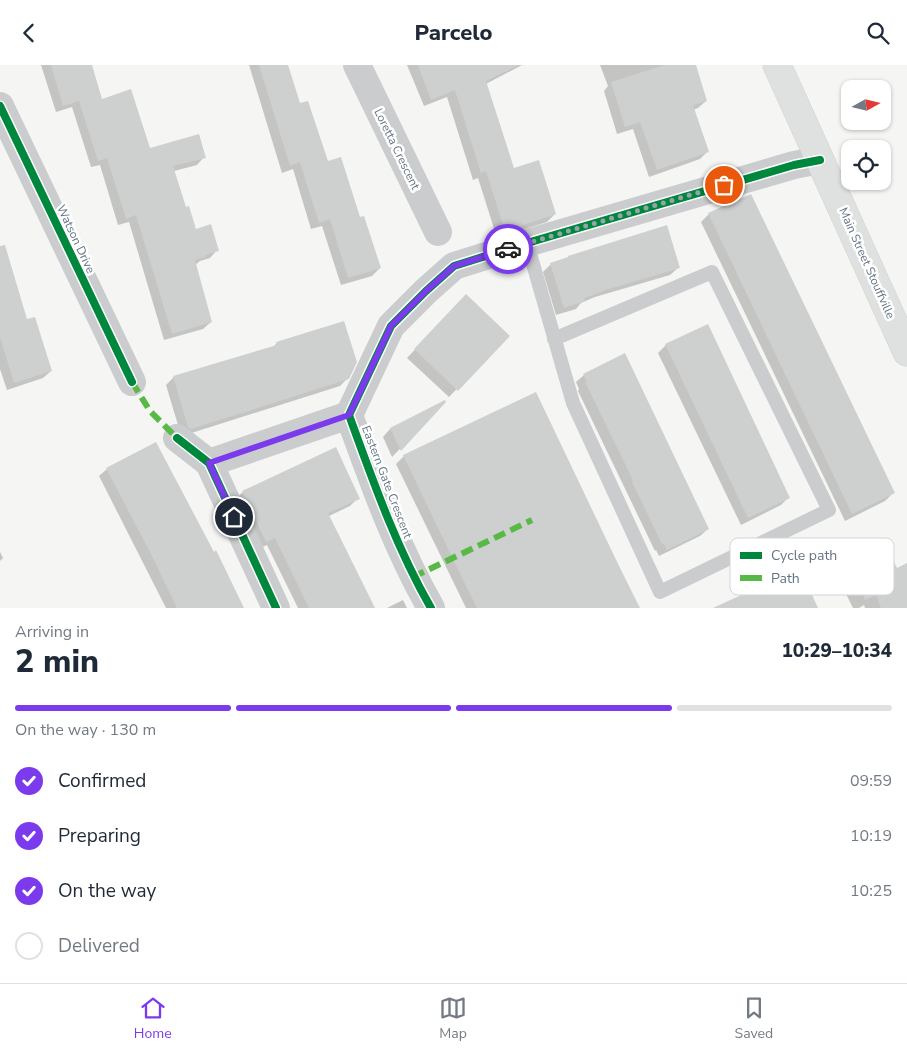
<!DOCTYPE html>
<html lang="en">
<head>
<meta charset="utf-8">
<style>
  :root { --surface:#fff; --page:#f2f2f3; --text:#1f2937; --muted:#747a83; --line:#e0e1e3; --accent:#7c3aed }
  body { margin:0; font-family:"Nunito Sans",sans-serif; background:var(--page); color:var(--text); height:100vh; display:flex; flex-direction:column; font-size:19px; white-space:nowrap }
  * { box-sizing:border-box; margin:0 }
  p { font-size:16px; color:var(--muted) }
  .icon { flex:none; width:28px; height:28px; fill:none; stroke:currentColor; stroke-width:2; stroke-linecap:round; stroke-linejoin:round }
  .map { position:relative; height:543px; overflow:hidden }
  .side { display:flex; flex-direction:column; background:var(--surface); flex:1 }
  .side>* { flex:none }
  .needle { width:32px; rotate:82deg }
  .buttons { position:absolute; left:841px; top:15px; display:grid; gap:10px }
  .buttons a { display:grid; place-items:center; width:50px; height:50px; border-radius:10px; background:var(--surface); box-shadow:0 1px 4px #0004; font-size:25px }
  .pin { position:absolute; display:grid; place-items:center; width:42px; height:42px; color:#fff; margin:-21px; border:2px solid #fff; border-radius:50%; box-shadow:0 1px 5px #0007 }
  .courier { position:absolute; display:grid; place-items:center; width:50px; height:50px; margin:-25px; border:4px solid #7c3aed; border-radius:50%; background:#fff; color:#222; box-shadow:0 1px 6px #0007 }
  .overview em { font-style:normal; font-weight:800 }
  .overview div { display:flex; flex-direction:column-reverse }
  .overview { display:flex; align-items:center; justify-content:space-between; height:85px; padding:0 15px }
  h1 { font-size:32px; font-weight:800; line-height:38px }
  .bar { display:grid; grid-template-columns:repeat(4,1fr); gap:8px 5px; align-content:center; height:60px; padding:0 15px }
  .bar i { height:6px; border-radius:4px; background:var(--line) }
  .bar .on { background:var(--accent) }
  .bar p { grid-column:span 4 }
  ol { padding:0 15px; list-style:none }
  li { display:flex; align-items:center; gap:15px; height:55px }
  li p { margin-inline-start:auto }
  li .icon { padding:5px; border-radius:50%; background:var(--accent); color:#fff; stroke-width:4 }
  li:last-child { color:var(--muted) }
  li i { width:28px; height:28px; border:2px solid var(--line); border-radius:50% }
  header { display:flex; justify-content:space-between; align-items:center; height:65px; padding:0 15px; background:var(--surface); font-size:22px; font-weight:800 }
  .tab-bar { display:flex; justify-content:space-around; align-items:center; height:70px; border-top:1px solid var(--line); background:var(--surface); font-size:14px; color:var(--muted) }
  .tab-bar a { display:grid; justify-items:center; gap:2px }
  .tab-bar .on { color:var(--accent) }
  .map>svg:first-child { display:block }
  .shadow { fill:#0003 }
  .building { fill:#ced0d0 }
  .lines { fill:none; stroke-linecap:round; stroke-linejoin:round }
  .secondary-casing { stroke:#d2d3d3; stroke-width:29 }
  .service { stroke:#cacccd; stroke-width:14 }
  .minor { stroke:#cacccd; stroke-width:28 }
  .secondary { stroke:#dfe0e0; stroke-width:28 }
  .quiet { stroke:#58b947; stroke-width:6; stroke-dasharray:12 6; stroke-linecap:butt }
  .cycleway-casing { stroke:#fff; stroke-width:11 }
  .cycleway { stroke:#00873e; stroke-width:8 }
  .done { stroke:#97a2ab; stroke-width:5; stroke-dasharray:0 9 }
  .route { stroke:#7c3aed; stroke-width:6 }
  .labels { text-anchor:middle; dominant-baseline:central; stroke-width:5; stroke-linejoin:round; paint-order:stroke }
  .street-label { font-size:12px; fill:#657584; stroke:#fff }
  .key { fill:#fff; stroke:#d1d6da; stroke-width:1 }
  .key-label { font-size:14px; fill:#657584 }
</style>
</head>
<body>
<header><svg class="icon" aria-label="back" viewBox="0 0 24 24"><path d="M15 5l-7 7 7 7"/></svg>Parcelo<svg class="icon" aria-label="search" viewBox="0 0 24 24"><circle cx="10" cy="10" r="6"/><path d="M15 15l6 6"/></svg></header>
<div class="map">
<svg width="907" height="543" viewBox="0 0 907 543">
  <rect width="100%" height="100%" fill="#f5f5f4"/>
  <!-- shadow -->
  <g class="shadow">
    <polygon points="41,0 90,0 101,35 149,85 204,92 197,100 174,106 185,143 195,165 217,185 210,193 200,196 195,200 211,257 203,264 164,275 129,157 118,160 100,100 91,102 72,42 56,47"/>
    <polygon points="249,0 287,0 300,40 327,98 359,154 380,203 372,211 341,220 322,161 311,164 293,104 282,108"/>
    <polygon points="407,0 522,0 486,19 513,105 555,149 547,157 497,173 478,113 473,115 447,32 424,41"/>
    <polygon points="600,0 694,0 706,36 698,43 693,45 707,87 700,94 649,112 633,64 617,69 604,26 608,21"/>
    <polygon points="709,149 893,428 885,436 845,456 701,157"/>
    <polygon points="0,198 51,306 43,313 7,325 0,304"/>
    <polygon points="551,199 678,203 670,210 595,232 581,238 576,244 556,250 543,207"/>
    <polygon points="466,231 508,271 449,332 407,293"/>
    <polygon points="277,278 348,313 340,321 182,371 181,370 166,320 174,312 273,282"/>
    <polygon points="666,280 789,432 781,440 741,460 658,288"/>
    <polygon points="584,310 708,464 700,471 659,491 656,485 655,486 578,326 579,324 576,317"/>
    <polygon points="535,329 639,543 466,543 396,399 404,391"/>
    <polygon points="445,337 392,392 383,372 390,364"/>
    <polygon points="107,404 242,543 166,543 99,411"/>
    <polygon points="243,427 358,433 350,441 329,451 373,543 298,543 267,480 258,484 235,434"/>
    <polygon points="885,482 896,505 907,511 907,543 865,543 864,540 859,543 853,543 845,527 852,520 846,507 857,495"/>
    <polygon points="0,487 3,493 0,496"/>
    <polygon points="403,535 407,543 387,543"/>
  </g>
  <!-- building -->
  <g class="building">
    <polygon points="51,0 92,0 102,34 131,24 150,83 199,69 206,93 173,101 186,142 189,141 196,164 211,159 219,186 205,190 206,192 195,195 212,257 172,269 136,150 126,154 107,93 98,96 79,36 63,41"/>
    <polygon points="259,0 288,0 300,38 308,36 328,96 341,92 360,152 364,151 381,203 348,213 330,154 319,158 300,97 290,101"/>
    <polygon points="418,0 519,0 486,16 514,103 539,95 556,149 505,166 486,106 481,108 455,25 431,35"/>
    <polygon points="665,0 696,0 707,36 693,40 709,87 657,105 640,57 625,62 611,17"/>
    <polygon points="751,129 895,428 852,449 708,148"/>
    <polygon points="667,160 680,203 602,226 602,227 584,233 585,236 564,243 550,198 568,192 568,191"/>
    <polygon points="5,180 27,254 35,252 52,306 14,318 0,272 0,181"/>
    <polygon points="466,229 510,271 458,326 414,284"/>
    <polygon points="344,256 357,297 349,314 191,364 188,362 173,311 277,280 276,277"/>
    <polygon points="708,259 790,433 748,453 665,279"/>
    <polygon points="625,288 709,464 667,485 664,479 662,479 632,417 633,416 630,409 585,317 587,316 583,309"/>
    <polygon points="536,327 619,501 640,543 477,543 450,488 403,390"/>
    <polygon points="445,335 446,337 401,386 390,363"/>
    <polygon points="156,377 214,487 216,485 244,543 177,543 151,489 106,403"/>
    <polygon points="336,382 360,434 328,448 375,543 309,543 275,473 266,477 242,426"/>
    <polygon points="886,481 897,503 907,498 907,543 881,543 876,530 865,535 856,514 864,511 857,494"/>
    <polygon points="800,503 818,543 713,543"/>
  </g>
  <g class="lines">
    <defs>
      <polyline id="secondary" points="777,0 907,287"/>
    </defs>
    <!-- secondary casing -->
    <use href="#secondary" class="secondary-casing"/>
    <!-- service -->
    <polyline class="service" points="527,178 573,338 660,527 829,445 712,207 554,274"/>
    <!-- minor -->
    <g class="minor">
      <polyline points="357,0 438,167"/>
      <polyline points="0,41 132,317"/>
      <polyline points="177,373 209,398 276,543"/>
      <polyline points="209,398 349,350"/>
      <path d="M431,543C396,482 373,416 349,350L391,261L426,226L454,201L527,178L794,100L820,95"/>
    </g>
    <!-- secondary -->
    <use href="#secondary" class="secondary"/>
    <!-- quiet -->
    <g class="quiet">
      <polyline points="132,317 150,346 177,373"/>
      <polyline points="413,512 532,455"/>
    </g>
    <defs>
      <g id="cycleway">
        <polyline points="0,41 132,317"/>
        <polyline points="177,373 209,398 276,543"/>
        <path d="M431,543C396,482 373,416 349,350L391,261L426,226L454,201L527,178L794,100L820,95"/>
      </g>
    </defs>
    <!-- cycleway casing -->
    <use href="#cycleway" class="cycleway-casing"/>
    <!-- cycleway -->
    <use href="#cycleway" class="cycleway"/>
  </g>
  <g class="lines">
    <!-- done -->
    <polyline class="done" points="508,184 724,120"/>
    <!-- route -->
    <polyline class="route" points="234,452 209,398 349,350 391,261 426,226 454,201 508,184"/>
  </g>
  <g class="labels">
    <!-- street labels -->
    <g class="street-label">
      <text transform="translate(397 84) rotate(64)">Loretta Crescent</text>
      <text transform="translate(76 174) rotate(65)">Watson Drive</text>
      <text transform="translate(867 198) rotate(66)">Main Street Stouffville</text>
      <text transform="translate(387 417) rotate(69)">Eastern Gate Crescent</text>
    </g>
  </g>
  <!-- legend -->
  <rect x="730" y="473" width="164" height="57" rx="8" class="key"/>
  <rect x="740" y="487" width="22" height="7" fill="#00873e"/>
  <rect x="740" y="510" width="22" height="6" fill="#58b947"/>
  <g class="key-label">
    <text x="771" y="495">Cycle path</text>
    <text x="771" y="518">Path</text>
  </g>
</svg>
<div class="buttons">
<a><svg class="needle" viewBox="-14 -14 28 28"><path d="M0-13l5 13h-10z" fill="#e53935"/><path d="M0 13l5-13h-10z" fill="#747a83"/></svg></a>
<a><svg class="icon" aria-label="locate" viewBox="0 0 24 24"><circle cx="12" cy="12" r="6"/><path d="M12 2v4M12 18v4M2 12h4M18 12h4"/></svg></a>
</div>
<div class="pin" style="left:724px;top:120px;background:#ea580c"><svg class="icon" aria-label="bag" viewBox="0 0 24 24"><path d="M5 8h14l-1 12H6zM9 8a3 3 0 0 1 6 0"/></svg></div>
<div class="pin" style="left:234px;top:452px;background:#1f2937"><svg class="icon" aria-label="home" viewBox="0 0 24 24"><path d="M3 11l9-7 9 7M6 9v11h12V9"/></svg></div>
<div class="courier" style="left:508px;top:184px"><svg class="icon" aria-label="car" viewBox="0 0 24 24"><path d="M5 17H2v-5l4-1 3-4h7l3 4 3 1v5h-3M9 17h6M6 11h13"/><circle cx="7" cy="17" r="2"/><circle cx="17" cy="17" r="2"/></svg></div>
</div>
<section class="side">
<div class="overview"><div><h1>2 min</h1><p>Arriving in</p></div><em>10:29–10:34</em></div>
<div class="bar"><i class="on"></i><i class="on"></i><i class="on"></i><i></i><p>On the way · 130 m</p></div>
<ol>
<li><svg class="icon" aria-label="check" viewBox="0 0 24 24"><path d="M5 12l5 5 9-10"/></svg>Confirmed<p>09:59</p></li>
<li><svg class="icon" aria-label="check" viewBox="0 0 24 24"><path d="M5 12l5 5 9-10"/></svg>Preparing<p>10:19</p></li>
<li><svg class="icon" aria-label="check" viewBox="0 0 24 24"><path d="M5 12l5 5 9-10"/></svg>On the way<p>10:25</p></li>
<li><i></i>Delivered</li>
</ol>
</section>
<nav class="tab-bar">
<a class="on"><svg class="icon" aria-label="home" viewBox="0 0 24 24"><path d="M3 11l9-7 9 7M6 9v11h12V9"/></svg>Home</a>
<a><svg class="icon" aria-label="map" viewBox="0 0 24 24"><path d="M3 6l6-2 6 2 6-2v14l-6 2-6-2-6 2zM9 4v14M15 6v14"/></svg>Map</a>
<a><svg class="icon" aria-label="saved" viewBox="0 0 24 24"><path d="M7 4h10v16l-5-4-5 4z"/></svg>Saved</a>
</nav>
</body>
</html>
